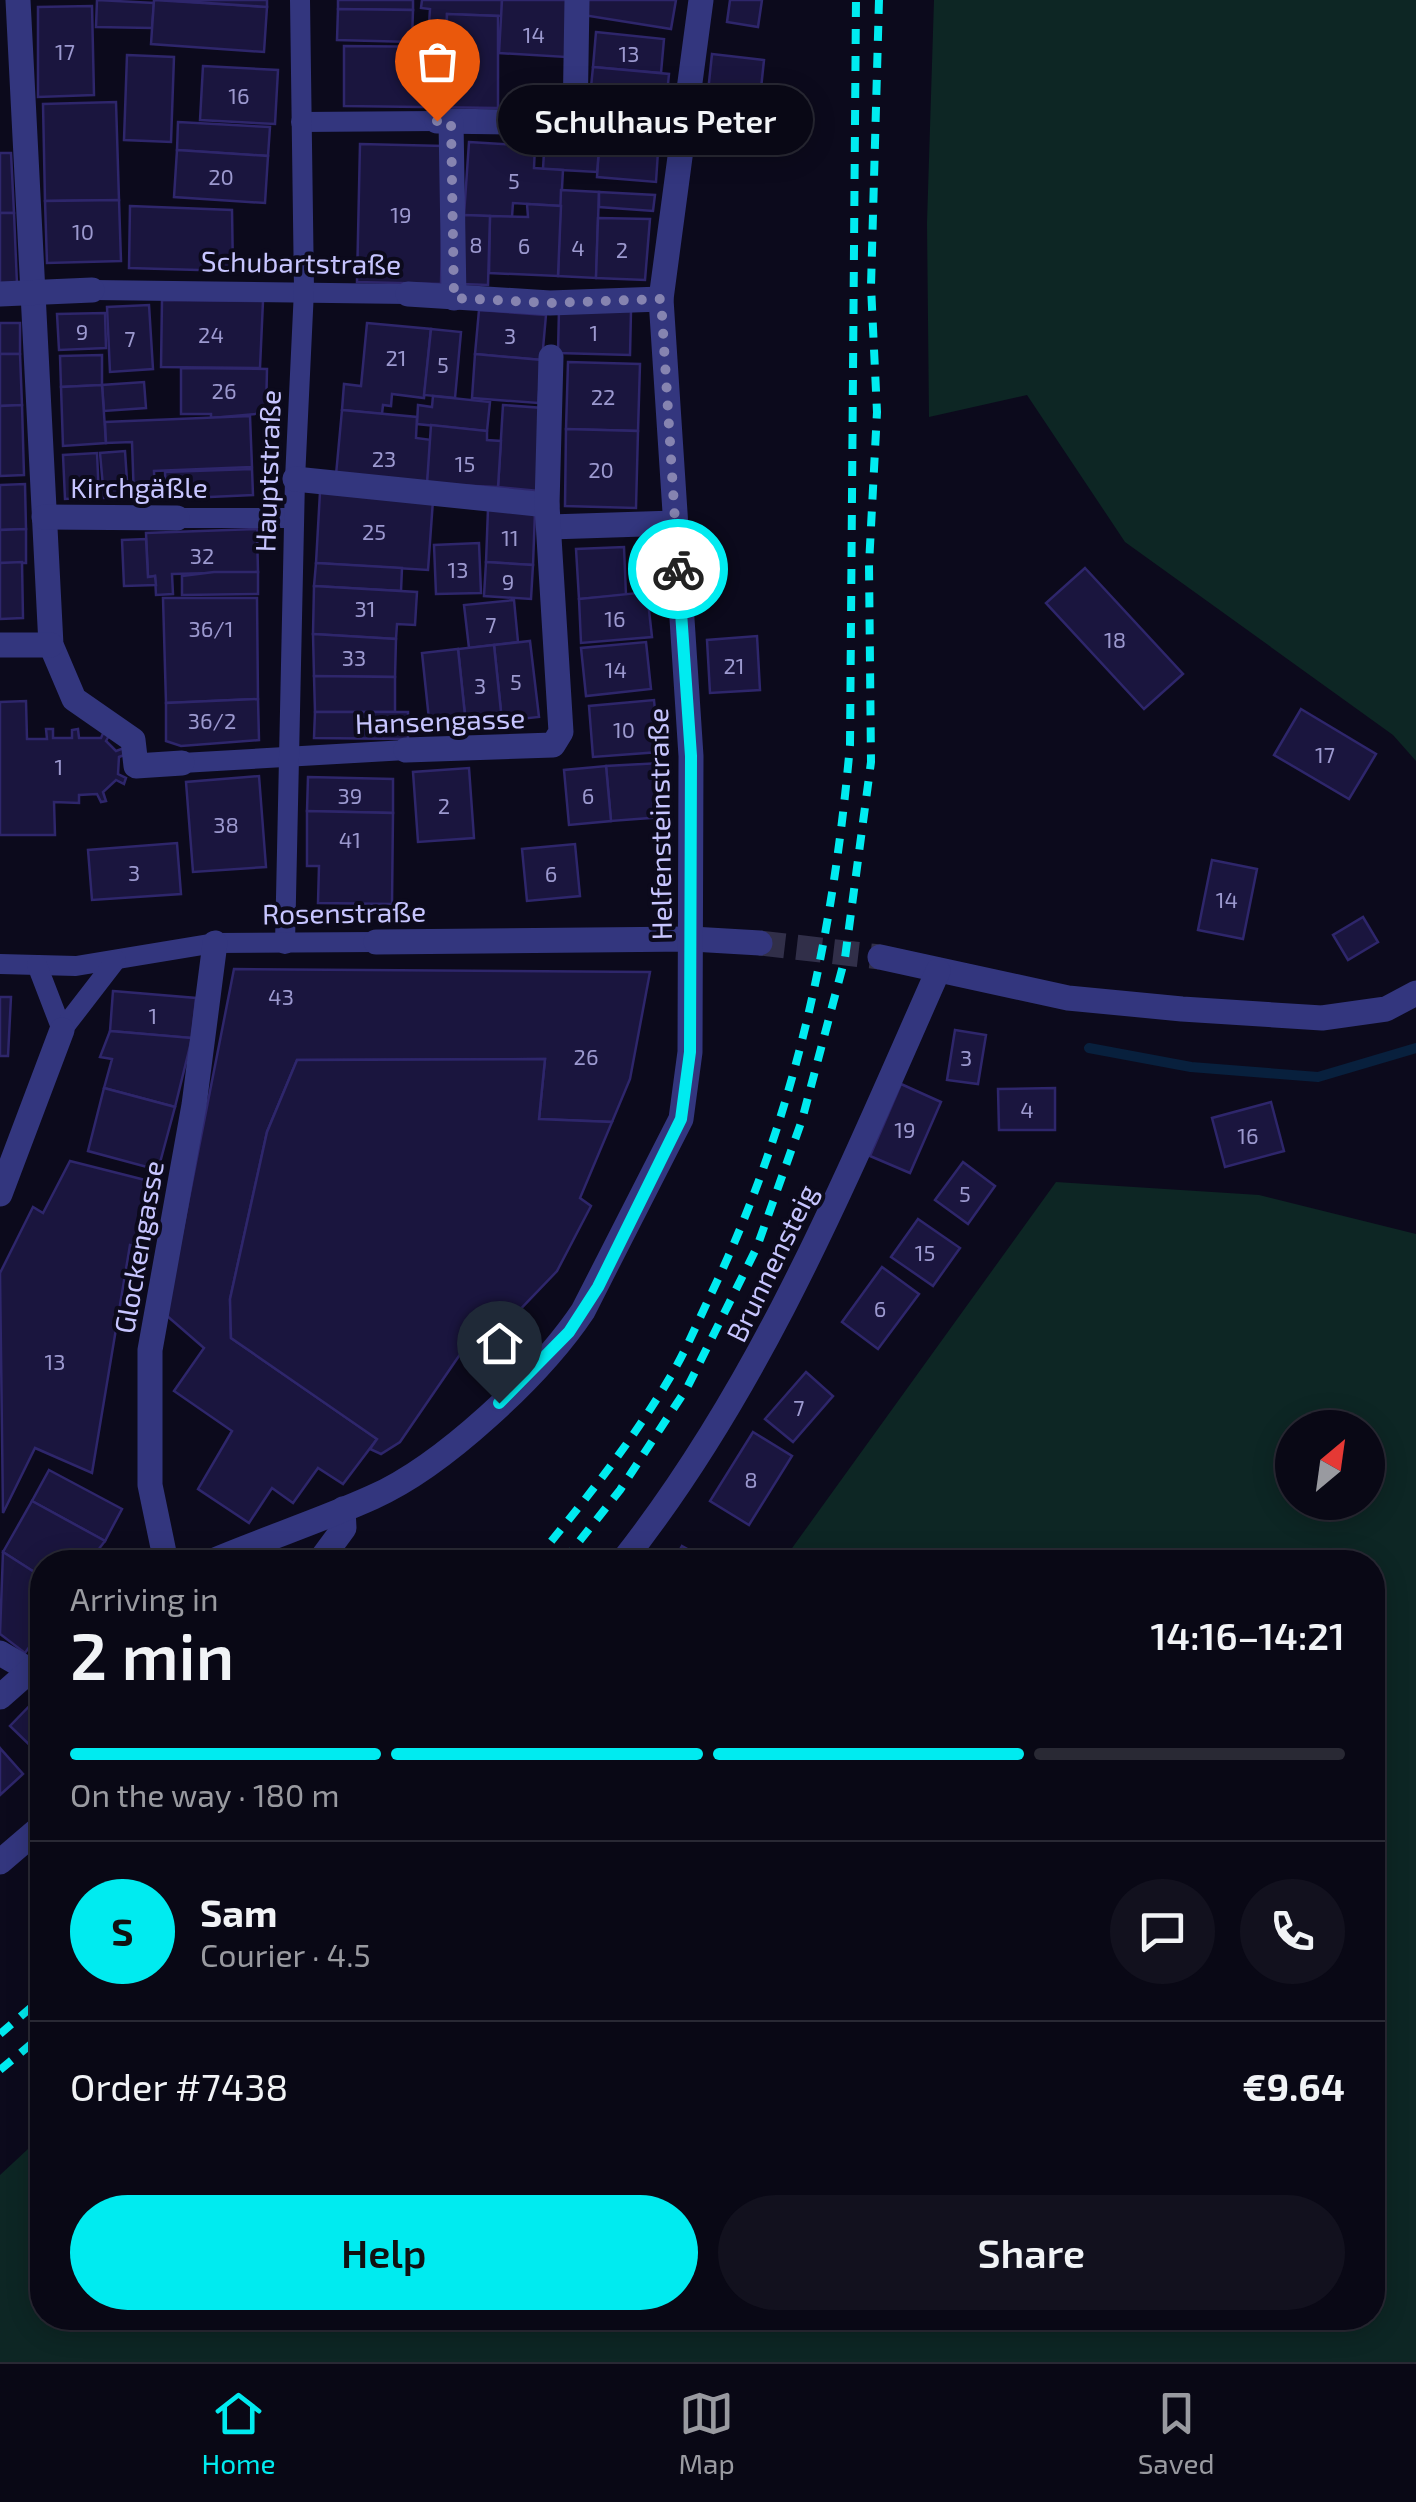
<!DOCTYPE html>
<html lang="en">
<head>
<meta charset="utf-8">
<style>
  :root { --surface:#090815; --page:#12111e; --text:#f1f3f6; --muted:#999aa0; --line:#292934; --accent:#00ebf0 }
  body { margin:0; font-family:"Exo 2",sans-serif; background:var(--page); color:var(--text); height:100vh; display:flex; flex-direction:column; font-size:38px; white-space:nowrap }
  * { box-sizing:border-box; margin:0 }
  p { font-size:32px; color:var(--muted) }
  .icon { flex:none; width:55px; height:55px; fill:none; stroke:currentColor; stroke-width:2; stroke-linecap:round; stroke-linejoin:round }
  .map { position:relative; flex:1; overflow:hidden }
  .sheet { position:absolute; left:30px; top:1550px; width:1355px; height:780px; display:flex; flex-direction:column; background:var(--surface); border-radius:40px; box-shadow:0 5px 25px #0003,0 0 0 2px var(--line) }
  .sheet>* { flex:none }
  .needle { width:65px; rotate:29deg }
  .fabs { position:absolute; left:1275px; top:1410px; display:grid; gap:20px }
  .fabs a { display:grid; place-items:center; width:110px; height:110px; border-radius:50%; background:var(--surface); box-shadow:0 5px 25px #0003,0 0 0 2px var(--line); font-size:50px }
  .pin { position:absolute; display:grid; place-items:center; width:85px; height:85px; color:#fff; margin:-102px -42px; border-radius:50% 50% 50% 0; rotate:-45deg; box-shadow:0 0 10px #0007 }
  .pin .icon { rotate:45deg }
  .courier { position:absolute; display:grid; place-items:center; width:100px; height:100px; margin:-50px; border:8px solid #00ebf0; border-radius:50%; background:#fff; color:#222; box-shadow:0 2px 12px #0007 }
  .bubble { position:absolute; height:70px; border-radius:35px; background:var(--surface); box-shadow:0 5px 25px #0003,0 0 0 2px var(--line); font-size:32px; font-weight:600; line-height:70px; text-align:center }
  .head em { font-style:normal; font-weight:600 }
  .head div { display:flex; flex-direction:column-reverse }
  .head { display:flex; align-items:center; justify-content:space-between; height:170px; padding:0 40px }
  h1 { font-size:65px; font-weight:600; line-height:75px }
  .bar { display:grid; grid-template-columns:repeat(4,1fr); gap:15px 10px; align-content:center; height:120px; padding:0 40px }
  .bar i { height:12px; border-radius:8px; background:var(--line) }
  .bar .active { background:var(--accent) }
  .bar p { grid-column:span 4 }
  .line { display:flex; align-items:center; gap:25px; padding:0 40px; border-top:2px solid var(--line) }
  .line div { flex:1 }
  .round { display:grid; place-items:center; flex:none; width:105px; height:105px; border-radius:52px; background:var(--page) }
  .primary-button { display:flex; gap:20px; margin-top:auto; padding:20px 40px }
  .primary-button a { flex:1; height:115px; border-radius:60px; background:var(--accent); color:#111; font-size:40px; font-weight:600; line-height:115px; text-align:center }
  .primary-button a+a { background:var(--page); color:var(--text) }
  .menu { display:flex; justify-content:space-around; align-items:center; height:140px; border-top:2px solid var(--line); background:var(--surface); font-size:28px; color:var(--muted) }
  .menu a { display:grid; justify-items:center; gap:5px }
  .menu .active { color:var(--accent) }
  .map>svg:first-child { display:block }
  .green { fill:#0d2624; fill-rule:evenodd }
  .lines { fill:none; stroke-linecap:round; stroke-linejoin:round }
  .stream { stroke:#08203d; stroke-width:10 }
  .building { fill:#1a153e; stroke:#2e266b; stroke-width:2.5 }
  .minor-tunnel { stroke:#312f49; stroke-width:25; stroke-dasharray:25 12; stroke-linecap:butt }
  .pedestrian { stroke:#33367e; stroke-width:20 }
  .minor { stroke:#33367e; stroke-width:25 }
  .tertiary { stroke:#33367e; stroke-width:25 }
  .rail { stroke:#00ebf0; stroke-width:8; stroke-dasharray:15 12; stroke-linecap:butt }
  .done { stroke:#8684b0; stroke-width:10; stroke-dasharray:0 18 }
  .route { stroke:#00ebf0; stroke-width:12 }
  .labels { text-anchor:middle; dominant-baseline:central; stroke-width:8; stroke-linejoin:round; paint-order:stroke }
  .number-label { font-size:22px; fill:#9c99cf }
  .street-label { font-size:28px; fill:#c7c5ff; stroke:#0c0a1c }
</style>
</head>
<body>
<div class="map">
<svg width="1416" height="2362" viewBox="0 0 1416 2362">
  <rect width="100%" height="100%" fill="#0c0a1c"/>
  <!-- green -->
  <g class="green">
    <polygon points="934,0 1416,0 1416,761 1393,735 1125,542 1027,395 929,417 927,223"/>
    <path d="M1056,1182L1259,1195L1416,1234V2362H0V2175L42,2136V2318H1372V1562H782ZM1292,1428H1368V1502H1292Z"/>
  </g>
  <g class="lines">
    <!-- stream -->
    <polyline class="stream" points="1089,1048 1191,1067 1318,1077 1416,1048"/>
  </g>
  <!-- building -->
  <g class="building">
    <polygon points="97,0 154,3 152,28 96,27"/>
    <polygon points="154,0 267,7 264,52 151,44"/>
    <polygon points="164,0 267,0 267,7"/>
    <polygon points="338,0 413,0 413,10 338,9"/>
    <polygon points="422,0 502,0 502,16 447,14 447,26 429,25 430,9 421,8"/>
    <polygon points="502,0 569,0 566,57 499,53"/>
    <polygon points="585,0 676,0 671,29 583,15"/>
    <polygon points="730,0 762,0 758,27 727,22"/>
    <polygon points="92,6 94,95 38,97 38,7"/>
    <polygon points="338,9 413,10 412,42 337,40"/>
    <polygon points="447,14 498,16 498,108 344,106 344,46 446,47"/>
    <polygon points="596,32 664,39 661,73 593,67"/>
    <polygon points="712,54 764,60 756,136 704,130"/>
    <polygon points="127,55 174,57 171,142 124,140"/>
    <polygon points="203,66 278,70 275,124 200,120"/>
    <polygon points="593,67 669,74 665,114 589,107"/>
    <polygon points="116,102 119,200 45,201 43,104"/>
    <polygon points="178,122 270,127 268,156 177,150"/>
    <polygon points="600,132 659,136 656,182 597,177"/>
    <polygon points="545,135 600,139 597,172 543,169"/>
    <polygon points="469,142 535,146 534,168 563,170 561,206 513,203 512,217 464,215"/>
    <polygon points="360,144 444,146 441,284 357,282"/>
    <polygon points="177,150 268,156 265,203 174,197"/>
    <polygon points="0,153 11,153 14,213 0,213"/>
    <polygon points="561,190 599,192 596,278 558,276"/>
    <polygon points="599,192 655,195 653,211 599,207"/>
    <polygon points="119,200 121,261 47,263 45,201"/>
    <polygon points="527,204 561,206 558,276 489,273 490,216 528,217"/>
    <polygon points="130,206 232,210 233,271 129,268"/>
    <polygon points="0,213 14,213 17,284 0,284"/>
    <polygon points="464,215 490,216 488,285 462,284"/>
    <polygon points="598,218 650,219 645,280 596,278"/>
    <polygon points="162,300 263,301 260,368 161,367"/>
    <polygon points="149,305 153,369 110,372 107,307"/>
    <polygon points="559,309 631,311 630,355 558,353"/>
    <polygon points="479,310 546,315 542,360 475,354"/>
    <polygon points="105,313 106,348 59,350 57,314"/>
    <rect x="0" y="323" width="20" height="31"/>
    <polygon points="367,323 431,329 424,398 392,394 391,406 383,405 382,414 342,410 344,384 361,386"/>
    <polygon points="431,329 461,332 455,398 424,395"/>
    <polygon points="0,354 20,354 22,405 0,406"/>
    <polygon points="475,354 542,360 538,403 472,398"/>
    <polygon points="102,355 102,385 61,387 60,356"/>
    <polygon points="568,362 640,364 638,431 566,429"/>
    <polygon points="181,368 267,369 266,413 211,418 211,414 181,414"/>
    <polygon points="144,382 146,408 104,411 102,385"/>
    <polygon points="102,385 106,443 63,446 61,387"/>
    <polygon points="433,396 490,402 487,431 417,424 418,405 432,407"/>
    <polygon points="22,405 24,475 0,476 0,406"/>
    <polygon points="503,405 543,408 539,491 498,487"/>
    <polygon points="342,410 417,417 416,438 432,440 427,484 336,475"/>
    <polygon points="250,416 252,467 154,471 155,498 134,498 132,442 106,443 105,422"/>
    <polygon points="431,425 487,431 487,440 501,441 498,487 427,484"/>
    <polygon points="566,429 638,431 636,508 565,506"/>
    <polygon points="125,451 128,496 104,498 100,453"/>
    <polygon points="97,453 99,497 65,499 63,455"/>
    <polygon points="252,469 253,495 166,499 165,472"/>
    <polygon points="25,484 26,529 0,530 0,485"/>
    <polygon points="320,492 433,500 428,570 316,563"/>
    <polygon points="488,509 535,512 533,565 486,562"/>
    <polygon points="26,529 26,563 0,563 0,530"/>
    <polygon points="257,529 258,572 172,574 173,594 156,595 155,576 148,577 146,533"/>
    <polygon points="146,539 148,577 155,576 156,585 124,586 122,540"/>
    <polygon points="479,543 481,593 436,594 434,545"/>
    <polygon points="624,547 626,595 579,599 576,549"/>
    <polygon points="22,562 23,618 0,619 0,563"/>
    <polygon points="486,562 533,565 531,599 484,596"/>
    <polygon points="316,563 402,568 401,591 314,586"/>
    <polygon points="1085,568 1183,674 1144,709 1046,603"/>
    <polygon points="214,572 258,572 258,594 182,595 182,576"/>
    <polygon points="314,586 417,592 415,625 397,624 396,639 313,634"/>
    <polygon points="647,592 652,637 581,643 579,599"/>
    <polygon points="163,598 257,598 258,699 166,703"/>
    <polygon points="514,600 518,642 469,648 464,605"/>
    <polygon points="313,634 396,639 395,677 314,676"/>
    <polygon points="757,636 760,690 710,693 707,640"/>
    <polygon points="530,641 539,717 502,721 494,645"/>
    <polygon points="646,642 651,689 586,696 581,648"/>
    <polygon points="494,645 502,721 466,725 458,649"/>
    <polygon points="458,649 466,725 430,729 422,653"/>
    <polygon points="314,676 395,677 395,712 315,712"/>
    <polygon points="258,699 259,740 181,746 166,741 166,703"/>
    <polygon points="654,700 659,752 593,757 589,706"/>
    <polygon points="26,701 27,739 47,739 46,729 53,729 53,738 72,738 72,730 78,729 79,738 101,738 105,729 111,732 106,741 116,751 124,748 127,754 119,757 118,774 126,778 124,784 116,780 103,792 106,801 101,802 97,794 79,795 79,803 54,802 55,835 0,835 0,702"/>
    <polygon points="1301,709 1376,754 1349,799 1274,755"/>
    <polygon points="315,712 408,712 408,739 314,738"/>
    <polygon points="661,763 663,817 611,821 606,766"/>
    <polygon points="606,766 611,821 569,825 564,770"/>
    <polygon points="469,768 474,838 418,842 413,772"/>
    <polygon points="259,776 266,867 193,872 186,782"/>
    <polygon points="308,777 393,779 393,813 307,811"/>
    <polygon points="307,811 393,813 392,904 318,903 319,866 307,866"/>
    <polygon points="177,843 181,894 92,900 88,850"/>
    <polygon points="575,844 580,896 527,901 522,849"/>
    <polygon points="1212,860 1257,869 1243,939 1198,930"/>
    <polygon points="1363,917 1378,942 1348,960 1333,935"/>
    <polygon points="234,969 650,972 630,1079 612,1122 539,1119 545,1059 297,1060 267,1132 230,1299 231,1338 377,1439 343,1484 318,1468 293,1503 272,1488 249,1523 198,1489 232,1431 174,1391 204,1348 166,1315"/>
    <polygon points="113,991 196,998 192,1038 110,1031"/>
    <polygon points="0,997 11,997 8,1056 0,1056"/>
    <polygon points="955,1030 986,1035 978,1084 947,1080"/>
    <polygon points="110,1031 192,1038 175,1107 104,1088 112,1059 100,1057"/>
    <polygon points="545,1059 539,1119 612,1122 580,1198 591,1206 557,1271 488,1343 474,1334 400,1442 381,1454 370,1449 377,1439 231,1338 230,1299 267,1132 297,1060"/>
    <polygon points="901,1084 941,1102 910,1173 870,1156"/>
    <polygon points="104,1088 175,1107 158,1170 88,1151"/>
    <polygon points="1055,1088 1055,1130 999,1130 998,1089"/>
    <polygon points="1271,1102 1284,1151 1225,1167 1212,1118"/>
    <polygon points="70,1161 153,1182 140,1247 130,1245 92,1473 35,1448 3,1513 0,1273 33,1207 43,1213"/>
    <polygon points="963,1162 995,1186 968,1224 935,1200"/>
    <polygon points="918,1219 960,1248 933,1286 891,1257"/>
    <polygon points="882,1267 919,1294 878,1349 842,1322"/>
    <polygon points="806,1372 833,1396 793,1442 765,1419"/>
    <polygon points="753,1432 792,1456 749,1525 710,1501"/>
    <polygon points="49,1470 122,1509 105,1541 32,1501"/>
    <polygon points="32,1501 105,1541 89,1562 42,1562 42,1577 3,1552"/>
    <polygon points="682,1546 711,1562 673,1562"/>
    <polygon points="3,1552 42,1577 42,1629 25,1653 0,1634"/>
    <polygon points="42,1693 42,1757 10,1726"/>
    <polygon points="0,1748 23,1774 0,1795"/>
  </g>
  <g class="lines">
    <!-- minor-tunnel -->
    <polyline class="minor-tunnel" points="760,943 880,957"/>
    <!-- pedestrian -->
    <g class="pedestrian">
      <polyline points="301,122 437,121"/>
      <polyline points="92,290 408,294"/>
      <polyline points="177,518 294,518"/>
      <polyline points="182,763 406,750"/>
      <polyline points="285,944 295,479 304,290 300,0"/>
      <polyline points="0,964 76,966 215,943 376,942"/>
      <polyline points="37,965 62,1030"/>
      <polyline points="62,1030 116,960"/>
    </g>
    <!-- minor -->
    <g class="minor">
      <polyline points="18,0 51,645 74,699 133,740 136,766 182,763"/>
      <polyline points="437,121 575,123 683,131"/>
      <polyline points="451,122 454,298"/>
      <polyline points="575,123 577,0"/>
      <polyline points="0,294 92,290"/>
      <polyline points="408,294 550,303 661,299"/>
      <polyline points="295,479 547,505"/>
      <polyline points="44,517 177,518"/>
      <polyline points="550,527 675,523"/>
      <polyline points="0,645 51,645"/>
      <polyline points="406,750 553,745 561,732 547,505 551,357"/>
      <polyline points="376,942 692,939 760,943"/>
      <polyline points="880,957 1068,998 1182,1009 1322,1018 1386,1009 1416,993"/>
      <polyline points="0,1194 62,1030"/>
      <polyline points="166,1562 150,1485 150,1350 194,1105 215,943"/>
      <polyline points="319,1562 344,1528 343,1509"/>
      <path d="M622,1562C762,1385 847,1176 938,971"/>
      <polyline points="0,1653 31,1671"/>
      <polyline points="0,1862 42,1826"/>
    </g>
    <!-- tertiary -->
    <g class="tertiary">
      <path d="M210,1562C264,1539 320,1521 373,1497C443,1466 541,1374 583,1311L681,1119L690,1052L691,756L661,299L701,0"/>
      <polyline points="0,1697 42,1660"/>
    </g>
    <!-- rail -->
    <g class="rail">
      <path d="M534,1562C584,1502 632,1442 672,1374C687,1348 699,1319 712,1292C795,1118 833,937 850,745L856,0"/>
      <polyline points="563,1562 620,1490 687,1388 757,1247 802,1120 845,958 871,762 869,565 877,412 871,286 879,0"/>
      <polyline points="0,2034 42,1998"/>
      <polyline points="0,2070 42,2035"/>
    </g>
  </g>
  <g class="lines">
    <!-- done -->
    <polyline class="done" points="437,121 451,122 454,298 550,303 661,299 678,569"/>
    <!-- route -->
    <polyline class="route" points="499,1403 569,1332 598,1287 681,1119 690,1052 691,756 678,569"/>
  </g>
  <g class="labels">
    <!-- number labels -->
    <g class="number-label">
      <text x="534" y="34">14</text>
      <text x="65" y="51">17</text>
      <text x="629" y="53">13</text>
      <text x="239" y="95">16</text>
      <text x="221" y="176">20</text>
      <text x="514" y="180">5</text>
      <text x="401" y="214">19</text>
      <text x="83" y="231">10</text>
      <text x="476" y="244">8</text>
      <text x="524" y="245">6</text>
      <text x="578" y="247">4</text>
      <text x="622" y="249">2</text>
      <text x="82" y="331">9</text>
      <text x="594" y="332">1</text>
      <text x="211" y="334">24</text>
      <text x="510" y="335">3</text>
      <text x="130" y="338">7</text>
      <text x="396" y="357">21</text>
      <text x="443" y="364">5</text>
      <text x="224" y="390">26</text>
      <text x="603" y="396">22</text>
      <text x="384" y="458">23</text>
      <text x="465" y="463">15</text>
      <text x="601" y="469">20</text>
      <text x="374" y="531">25</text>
      <text x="510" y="537">11</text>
      <text x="202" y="555">32</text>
      <text x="458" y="569">13</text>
      <text x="508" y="581">9</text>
      <text x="365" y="608">31</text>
      <text x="615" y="618">16</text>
      <text x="491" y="624">7</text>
      <text x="211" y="628">36/1</text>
      <text x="1115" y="639">18</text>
      <text x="354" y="657">33</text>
      <text x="734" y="665">21</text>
      <text x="616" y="669">14</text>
      <text x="516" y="681">5</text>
      <text x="480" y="685">3</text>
      <text x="212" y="720">36/2</text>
      <text x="624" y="729">10</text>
      <text x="1325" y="754">17</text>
      <text x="59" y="766">1</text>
      <text x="350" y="795">39</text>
      <text x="588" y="795">6</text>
      <text x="444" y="805">2</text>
      <text x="226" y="824">38</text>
      <text x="350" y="839">41</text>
      <text x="134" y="872">3</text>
      <text x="551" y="873">6</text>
      <text x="1227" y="899">14</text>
      <text x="281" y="996">43</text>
      <text x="153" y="1015">1</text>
      <text x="586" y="1056">26</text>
      <text x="966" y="1057">3</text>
      <text x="1027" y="1109">4</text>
      <text x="905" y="1129">19</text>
      <text x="1248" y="1135">16</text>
      <text x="965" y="1193">5</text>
      <text x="925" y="1252">15</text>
      <text x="880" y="1308">6</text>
      <text x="55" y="1361">13</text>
      <text x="799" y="1407">7</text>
      <text x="751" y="1479">8</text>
    </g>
    <!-- street labels -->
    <g class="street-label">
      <text transform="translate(301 262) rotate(1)">Schubartstraße</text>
      <text transform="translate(267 471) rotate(-88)">Hauptstraße</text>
      <text x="139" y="487">Kirchgäßle</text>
      <text transform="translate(440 720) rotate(-2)">Hansengasse</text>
      <text transform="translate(659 824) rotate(-91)">Helfensteinstraße</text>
      <text transform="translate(344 912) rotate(-1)">Rosenstraße</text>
      <text transform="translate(138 1247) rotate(-80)">Glockengasse</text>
      <text transform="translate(771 1263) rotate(-64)">Brunnensteig</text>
    </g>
  </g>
</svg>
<div class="fabs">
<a><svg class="needle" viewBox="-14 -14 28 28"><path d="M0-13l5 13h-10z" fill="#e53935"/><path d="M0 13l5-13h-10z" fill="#999aa0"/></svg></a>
</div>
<div class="pin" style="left:437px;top:121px;background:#ea580c"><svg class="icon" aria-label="bag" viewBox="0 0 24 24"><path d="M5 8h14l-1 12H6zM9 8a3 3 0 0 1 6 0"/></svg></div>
<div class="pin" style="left:499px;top:1403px;background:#1f2937"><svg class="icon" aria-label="home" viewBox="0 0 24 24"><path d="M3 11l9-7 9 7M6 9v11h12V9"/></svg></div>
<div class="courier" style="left:678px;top:569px"><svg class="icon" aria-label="bike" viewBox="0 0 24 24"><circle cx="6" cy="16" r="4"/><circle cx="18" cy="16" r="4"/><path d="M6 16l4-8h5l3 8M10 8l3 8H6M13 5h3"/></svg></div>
<div class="bubble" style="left:498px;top:85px;width:315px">Schulhaus Peter</div>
<section class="sheet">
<div class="head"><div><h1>2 min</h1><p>Arriving in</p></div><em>14:16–14:21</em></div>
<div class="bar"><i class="active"></i><i class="active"></i><i class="active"></i><i></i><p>On the way · 180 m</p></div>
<div class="line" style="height:180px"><b class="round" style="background:var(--accent);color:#111">S</b><div><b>Sam</b><p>Courier · 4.5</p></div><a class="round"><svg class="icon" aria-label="chat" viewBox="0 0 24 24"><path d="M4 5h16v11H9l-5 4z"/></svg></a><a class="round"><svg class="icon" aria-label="phone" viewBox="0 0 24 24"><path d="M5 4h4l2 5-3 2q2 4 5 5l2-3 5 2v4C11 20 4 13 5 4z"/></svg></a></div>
<div class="line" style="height:130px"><div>Order #7438</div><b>€9.64</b></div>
<div class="primary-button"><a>Help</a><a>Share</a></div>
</section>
</div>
<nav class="menu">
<a class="active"><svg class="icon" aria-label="home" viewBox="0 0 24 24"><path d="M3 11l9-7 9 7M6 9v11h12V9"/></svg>Home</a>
<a><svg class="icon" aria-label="map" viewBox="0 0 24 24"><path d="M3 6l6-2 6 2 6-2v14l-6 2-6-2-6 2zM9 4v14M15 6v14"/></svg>Map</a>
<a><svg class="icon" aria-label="saved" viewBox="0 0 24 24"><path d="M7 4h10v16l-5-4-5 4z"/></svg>Saved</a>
</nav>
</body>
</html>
